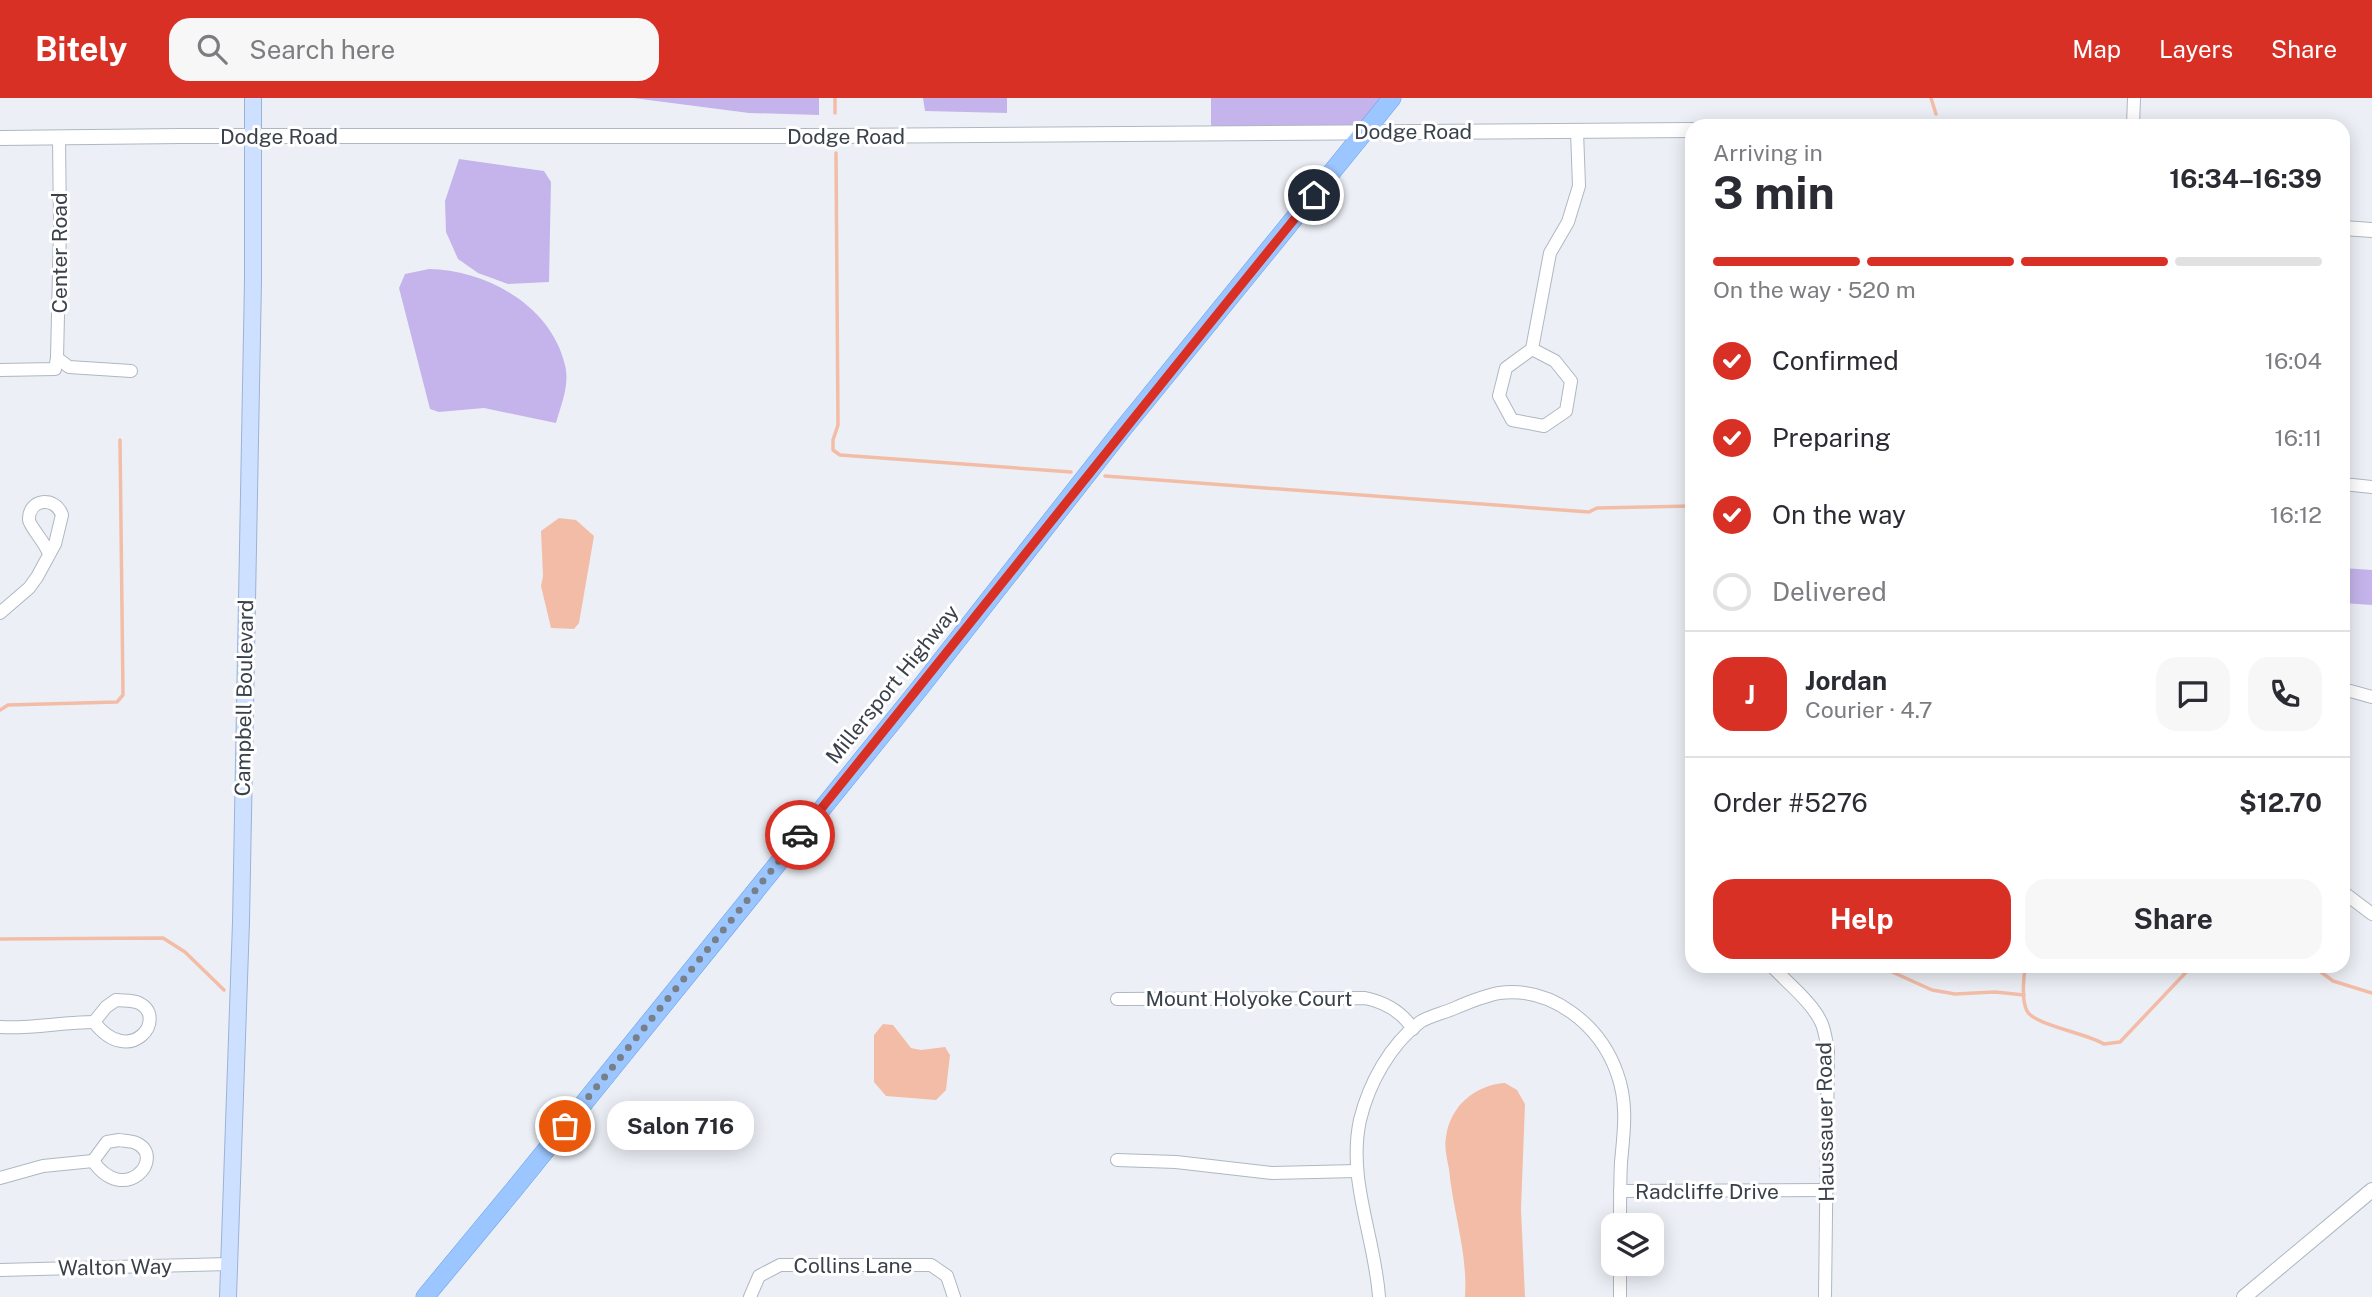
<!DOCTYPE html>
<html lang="en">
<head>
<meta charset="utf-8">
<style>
  :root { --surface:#fff; --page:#f7f7f7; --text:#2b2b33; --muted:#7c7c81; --line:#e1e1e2; --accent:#d93025 }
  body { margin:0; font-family:"Public Sans",sans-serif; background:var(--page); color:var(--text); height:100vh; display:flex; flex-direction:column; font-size:26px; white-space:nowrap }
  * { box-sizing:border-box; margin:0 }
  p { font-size:23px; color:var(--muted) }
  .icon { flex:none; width:38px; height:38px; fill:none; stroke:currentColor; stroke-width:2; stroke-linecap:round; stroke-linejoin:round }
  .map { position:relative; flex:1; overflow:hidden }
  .side { position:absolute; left:1685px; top:21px; width:665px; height:854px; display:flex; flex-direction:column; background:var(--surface); border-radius:21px; box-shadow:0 4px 18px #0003 }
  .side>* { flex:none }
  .buttons { position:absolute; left:1601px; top:1115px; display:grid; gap:14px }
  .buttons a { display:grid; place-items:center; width:63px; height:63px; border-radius:14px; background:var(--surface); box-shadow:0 4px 18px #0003; font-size:35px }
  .pin { position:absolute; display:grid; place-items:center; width:60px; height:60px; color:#fff; margin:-30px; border:4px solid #fff; border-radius:50%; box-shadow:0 2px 7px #0007 }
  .courier { position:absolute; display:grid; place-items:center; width:70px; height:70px; margin:-35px; border:5px solid #d93025; border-radius:50%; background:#fff; color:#222; box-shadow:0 2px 9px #0007 }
  .bubble { position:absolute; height:49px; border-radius:21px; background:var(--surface); box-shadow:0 4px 18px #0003; font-size:23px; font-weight:700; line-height:49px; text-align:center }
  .headline em { font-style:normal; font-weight:700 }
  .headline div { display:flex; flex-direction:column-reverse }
  .headline { display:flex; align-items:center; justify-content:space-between; height:119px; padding:0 28px }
  h1 { font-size:46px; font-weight:700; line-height:52px }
  .bar { display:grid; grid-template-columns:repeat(4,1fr); gap:10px 7px; align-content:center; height:84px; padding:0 28px }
  .bar i { height:9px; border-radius:5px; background:var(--line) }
  .bar .active { background:var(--accent) }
  .bar p { grid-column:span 4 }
  .line { display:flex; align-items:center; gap:18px; padding:0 28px; border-top:2px solid var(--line) }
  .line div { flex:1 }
  .round { display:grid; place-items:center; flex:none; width:74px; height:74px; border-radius:21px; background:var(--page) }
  ol { padding:0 28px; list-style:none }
  li { display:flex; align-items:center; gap:21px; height:77px }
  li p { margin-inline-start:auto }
  li .icon { padding:7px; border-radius:50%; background:var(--accent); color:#fff; stroke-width:4 }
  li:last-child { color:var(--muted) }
  li i { width:38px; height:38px; border:4px solid var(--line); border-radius:50% }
  .primary-button { display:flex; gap:14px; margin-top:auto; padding:14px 28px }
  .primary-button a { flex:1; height:80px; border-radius:21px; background:var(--accent); color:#fff; font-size:28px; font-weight:700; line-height:80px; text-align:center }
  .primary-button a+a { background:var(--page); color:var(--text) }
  header { display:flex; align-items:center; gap:42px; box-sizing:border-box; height:98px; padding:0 35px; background:var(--accent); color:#fff }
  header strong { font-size:33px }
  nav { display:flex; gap:38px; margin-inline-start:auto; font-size:24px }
  .search { width:490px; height:63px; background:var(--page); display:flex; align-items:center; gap:18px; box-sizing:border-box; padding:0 24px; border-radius:21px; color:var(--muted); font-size:26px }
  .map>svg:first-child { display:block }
  .green { fill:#c5b4eb }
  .water { fill:#f3bca7 }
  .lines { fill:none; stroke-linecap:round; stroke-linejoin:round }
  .stream { stroke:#f3bca7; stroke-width:3.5 }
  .minor-casing { stroke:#adb8c2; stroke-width:14 }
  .tertiary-casing { stroke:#adb8c2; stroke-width:16 }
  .secondary-casing { stroke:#9bb2d7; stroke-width:18 }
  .primary-casing { stroke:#67a0e9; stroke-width:19 }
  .minor { stroke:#fff; stroke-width:12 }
  .tertiary { stroke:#fff; stroke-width:14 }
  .secondary { stroke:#cde0ff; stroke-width:16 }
  .primary { stroke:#9cc6ff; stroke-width:18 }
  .done { stroke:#787f87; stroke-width:7; stroke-dasharray:0 12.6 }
  .route { stroke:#d93025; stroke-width:9 }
  .labels { text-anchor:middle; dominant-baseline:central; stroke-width:6; stroke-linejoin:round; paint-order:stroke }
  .street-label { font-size:21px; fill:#39424b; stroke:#fff }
</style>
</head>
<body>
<header>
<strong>Bitely</strong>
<div class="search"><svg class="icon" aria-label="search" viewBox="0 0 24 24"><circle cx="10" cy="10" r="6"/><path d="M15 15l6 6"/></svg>Search here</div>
<nav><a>Map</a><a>Layers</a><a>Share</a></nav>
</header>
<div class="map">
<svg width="2372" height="1199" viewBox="0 0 2372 1199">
  <rect width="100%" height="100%" fill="#ecf0f6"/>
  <!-- green -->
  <g class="green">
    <polygon points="633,0 819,0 819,17 749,15"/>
    <polygon points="923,0 1007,0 1007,15 925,13"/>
    <polygon points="1211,0 1393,0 1366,33 1211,34"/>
    <polygon points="459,61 544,73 551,84 549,184 508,186 478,175 458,161 446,134 445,103"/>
    <path d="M429,171C486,172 551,207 565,267C570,287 561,307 556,325L484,310L439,314L430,311L399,190L405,176Z"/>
    <polygon points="2343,470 2372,472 2372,507 2343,505"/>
  </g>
  <!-- water -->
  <g class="water">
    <polygon points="559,420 576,422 594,438 579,525 574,531 551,530 541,488 543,478 541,433"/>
    <polygon points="883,926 893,927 911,950 921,952 945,949 950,957 946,992 936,1002 886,998 874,984 874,937"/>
    <path d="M1505,985L1517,992L1525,1006L1521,1111L1525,1199H1465C1468,1156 1453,1114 1449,1071C1447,1061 1444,1049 1446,1039C1450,1008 1475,987 1505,985Z"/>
  </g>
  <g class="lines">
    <!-- stream -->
    <g class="stream">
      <polyline points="1931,0 1936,16"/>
      <polyline points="835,15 835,0"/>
      <polyline points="836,55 838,327 833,342 833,352 840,357 1071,374"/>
      <polyline points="1105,378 1589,414 1597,410 1692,408"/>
      <polyline points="0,612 8,607 117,604 123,597 120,342"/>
      <polyline points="0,841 163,840 185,854 224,892"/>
      <polyline points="1879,868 1932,892 1955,896 1995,894 2024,897"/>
      <path d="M2025,868C2024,880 2021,901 2027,913C2034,927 2086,935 2104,946L2120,944L2192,868"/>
      <polyline points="2313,868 2333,883 2372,895"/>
    </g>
    <defs>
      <g id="minor">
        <polyline points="2133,28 2134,0"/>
        <polyline points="1532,251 1555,263 1571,283 1566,313 1544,328 1512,322 1499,298 1506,270 1532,251 1550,155 1568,124 1579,88 1577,33"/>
        <polyline points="57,260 69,269 131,273"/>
        <polyline points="0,272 55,271 57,260 60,130 59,39"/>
        <polyline points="2343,386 2372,389"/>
        <path d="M0,515L29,490L37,479L55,446L62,417C55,397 28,401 29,422C30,429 45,444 49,456"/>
        <polyline points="2343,591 2372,599"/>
        <polyline points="2343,794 2372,816"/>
        <path d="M1772,868C1787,885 1811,903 1821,924C1825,932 1826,943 1828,952L1825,1199"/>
        <path d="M1117,901L1365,900C1384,904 1402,914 1413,931"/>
        <path d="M116,902C124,903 132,902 139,905C169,920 130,971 94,924L106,909Z"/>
        <path d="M0,929C32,931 62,924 94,924"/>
        <path d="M119,1042C124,1043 131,1043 136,1045C167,1059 125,1109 93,1063L107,1044Z"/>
        <polyline points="1117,1062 1176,1064 1272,1075 1357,1073"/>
        <polyline points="0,1080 43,1068 93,1063"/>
        <polyline points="1620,1093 1827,1092"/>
        <polyline points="1620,1166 1620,1199"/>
        <polyline points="0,1172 229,1166"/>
        <polyline points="750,1199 759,1178 780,1167 931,1167 947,1178 954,1199"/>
        <path d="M1379,1199C1375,1139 1347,1082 1360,1022C1369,985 1390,947 1420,924C1429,918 1444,915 1455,910C1469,904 1483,898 1499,895C1552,888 1600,927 1617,975C1628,1005 1624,1033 1621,1064C1620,1085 1620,1106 1620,1127"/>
      </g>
      <g id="tertiary">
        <polyline points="0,40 182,38 828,38 1692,32"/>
        <polyline points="2343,130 2372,132"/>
        <polyline points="2244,1199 2372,1092"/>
      </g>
      <polyline id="secondary" points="228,1199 241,824 253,182 253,0"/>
      <polyline id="primary" points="425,1199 516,1089 919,591 1122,332 1392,0"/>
    </defs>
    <!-- minor casing -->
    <use href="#minor" class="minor-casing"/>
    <!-- tertiary casing -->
    <use href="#tertiary" class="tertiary-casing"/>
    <!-- secondary casing -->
    <use href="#secondary" class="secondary-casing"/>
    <!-- primary casing -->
    <use href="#primary" class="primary-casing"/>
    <!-- minor -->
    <use href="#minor" class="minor"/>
    <!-- tertiary -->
    <use href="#tertiary" class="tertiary"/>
    <!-- secondary -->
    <use href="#secondary" class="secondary"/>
    <!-- primary -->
    <use href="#primary" class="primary"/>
  </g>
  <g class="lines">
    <!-- done -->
    <polyline class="done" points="565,1028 800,737"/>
    <!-- route -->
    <path class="route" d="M800,737C972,524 1141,309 1314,97"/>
  </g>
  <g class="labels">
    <!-- street labels -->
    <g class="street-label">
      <text x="1413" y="33">Dodge Road</text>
      <text x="279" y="38">Dodge Road</text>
      <text x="846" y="38">Dodge Road</text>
      <text transform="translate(59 155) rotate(-90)">Center Road</text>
      <text transform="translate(892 586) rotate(-51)">Millersport Highway</text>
      <text transform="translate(244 600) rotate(-89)">Campbell Boulevard</text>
      <text x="1249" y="900">Mount Holyoke Court</text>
      <text transform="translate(1825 1024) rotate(-91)">Haussauer Road</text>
      <text x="1707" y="1093">Radcliffe Drive</text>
      <text x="853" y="1167">Collins Lane</text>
      <text transform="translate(115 1169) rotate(-1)">Walton Way</text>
    </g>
  </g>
</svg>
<div class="buttons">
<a><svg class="icon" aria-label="layers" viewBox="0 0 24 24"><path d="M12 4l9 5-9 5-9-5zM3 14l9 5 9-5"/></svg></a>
</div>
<div class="pin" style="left:565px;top:1028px;background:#ea580c"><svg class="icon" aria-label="bag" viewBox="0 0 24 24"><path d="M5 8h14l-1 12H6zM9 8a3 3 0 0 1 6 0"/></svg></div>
<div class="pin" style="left:1314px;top:97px;background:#1f2937"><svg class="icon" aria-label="home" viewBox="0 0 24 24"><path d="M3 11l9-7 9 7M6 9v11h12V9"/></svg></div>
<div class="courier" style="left:800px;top:737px"><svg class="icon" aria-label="car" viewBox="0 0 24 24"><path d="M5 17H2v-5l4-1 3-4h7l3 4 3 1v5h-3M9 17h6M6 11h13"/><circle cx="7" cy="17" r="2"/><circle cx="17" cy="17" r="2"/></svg></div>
<div class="bubble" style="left:607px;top:1003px;width:147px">Salon 716</div>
<section class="side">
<div class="headline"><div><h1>3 min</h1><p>Arriving in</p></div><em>16:34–16:39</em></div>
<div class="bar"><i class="active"></i><i class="active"></i><i class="active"></i><i></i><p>On the way · 520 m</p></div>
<ol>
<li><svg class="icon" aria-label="check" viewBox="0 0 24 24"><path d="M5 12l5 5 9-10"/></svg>Confirmed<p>16:04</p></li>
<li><svg class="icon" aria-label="check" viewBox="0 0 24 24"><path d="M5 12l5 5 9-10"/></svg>Preparing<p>16:11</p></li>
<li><svg class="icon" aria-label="check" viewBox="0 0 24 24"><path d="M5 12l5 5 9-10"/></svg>On the way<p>16:12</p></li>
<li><i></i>Delivered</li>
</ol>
<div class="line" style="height:126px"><b class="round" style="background:var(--accent);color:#fff">J</b><div><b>Jordan</b><p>Courier · 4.7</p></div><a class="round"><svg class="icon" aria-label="chat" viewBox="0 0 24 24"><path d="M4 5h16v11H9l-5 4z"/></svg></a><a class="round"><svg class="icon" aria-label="phone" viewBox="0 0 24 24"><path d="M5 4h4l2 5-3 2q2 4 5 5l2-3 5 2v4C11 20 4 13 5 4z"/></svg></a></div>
<div class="line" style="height:91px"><div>Order #5276</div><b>$12.70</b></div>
<div class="primary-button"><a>Help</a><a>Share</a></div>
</section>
</div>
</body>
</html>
